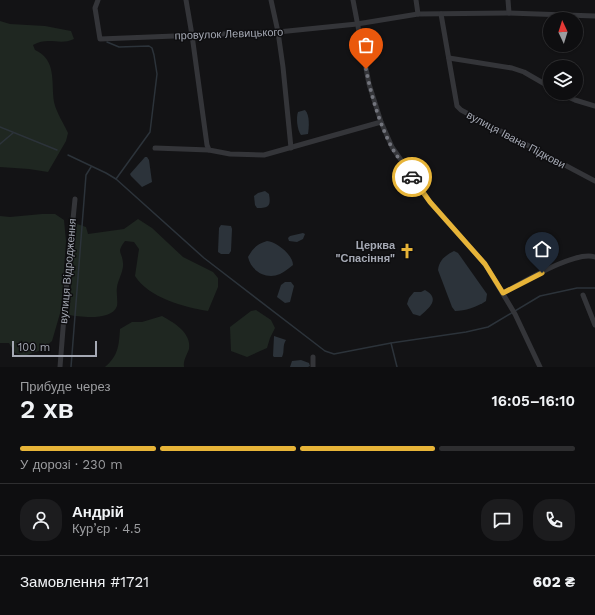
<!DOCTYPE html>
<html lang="uk">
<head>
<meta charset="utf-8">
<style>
  :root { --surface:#0e0e10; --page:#1c1c1e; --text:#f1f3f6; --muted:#9b9c9f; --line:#2e2e30; --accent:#e7b438 }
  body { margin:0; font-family:"Work Sans",sans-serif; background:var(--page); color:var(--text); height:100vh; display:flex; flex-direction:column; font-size:15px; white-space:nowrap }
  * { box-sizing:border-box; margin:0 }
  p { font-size:13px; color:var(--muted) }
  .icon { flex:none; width:22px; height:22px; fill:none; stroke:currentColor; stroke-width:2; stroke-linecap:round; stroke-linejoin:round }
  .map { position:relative; height:367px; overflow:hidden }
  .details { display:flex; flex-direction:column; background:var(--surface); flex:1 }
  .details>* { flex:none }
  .needle { width:26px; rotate:356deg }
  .buttons { position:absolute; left:543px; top:12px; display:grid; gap:8px }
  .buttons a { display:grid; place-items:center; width:40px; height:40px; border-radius:50%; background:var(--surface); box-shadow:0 1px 3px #0004,0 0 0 1px var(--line); font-size:20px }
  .scale { position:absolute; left:12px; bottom:10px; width:85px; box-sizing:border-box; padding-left:4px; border:2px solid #a5a9b4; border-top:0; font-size:11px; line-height:14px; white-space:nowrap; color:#a5a9b4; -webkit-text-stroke:3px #0e0e10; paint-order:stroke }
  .pin { position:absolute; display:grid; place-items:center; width:34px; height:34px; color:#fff; margin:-41px -17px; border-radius:50% 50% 50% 0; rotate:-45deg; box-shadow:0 0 4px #0007 }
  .pin .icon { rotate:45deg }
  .courier { position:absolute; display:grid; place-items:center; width:40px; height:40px; margin:-20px; border:3px solid #e7b438; border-radius:50%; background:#fff; color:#222; box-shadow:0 1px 5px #0007 }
  .summary em { font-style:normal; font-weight:600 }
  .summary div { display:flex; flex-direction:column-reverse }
  .summary { display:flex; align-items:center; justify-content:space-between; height:68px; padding:0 20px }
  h1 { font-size:26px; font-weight:600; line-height:30px }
  .bar { display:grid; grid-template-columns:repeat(4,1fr); gap:6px 4px; align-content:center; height:48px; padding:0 20px }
  .bar i { height:5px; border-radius:3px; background:var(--line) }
  .bar .active { background:var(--accent) }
  .bar p { grid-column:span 4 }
  .line { display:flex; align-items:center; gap:10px; padding:0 20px; border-top:1px solid var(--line) }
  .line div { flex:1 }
  .round { display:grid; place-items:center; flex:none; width:42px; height:42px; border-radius:16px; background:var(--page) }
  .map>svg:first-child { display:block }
  .green { fill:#1f2721 }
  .water { fill:#2c333a }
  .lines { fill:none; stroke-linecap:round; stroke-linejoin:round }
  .stream { stroke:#2c333a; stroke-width:1.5 }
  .street { stroke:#343539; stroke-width:5 }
  .done { stroke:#72747c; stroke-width:4; stroke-dasharray:0 7.2 }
  .route { stroke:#e7b438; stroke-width:5 }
  .labels { text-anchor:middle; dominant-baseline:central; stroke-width:3; stroke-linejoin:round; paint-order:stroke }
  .street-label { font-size:11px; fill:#a5a9b4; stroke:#0e0e10 }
  .poi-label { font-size:11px; font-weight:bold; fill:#a5a9b4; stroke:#0e0e10; text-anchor:end }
</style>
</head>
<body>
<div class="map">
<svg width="595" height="367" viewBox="0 0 595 367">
  <rect width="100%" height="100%" fill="#131315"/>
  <!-- green -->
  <g class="green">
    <path d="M0,21L10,24L45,26L71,31L74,39C59,46 49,36 33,45L35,50C57,60 51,82 54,102C56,112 64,124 68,133L66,141L48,172L29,169L0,167Z"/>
    <polygon points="42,214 55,214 64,220 66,241 61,310 52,341 41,350 24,356 15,353 9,343 0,343 0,216 10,217"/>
    <path d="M138,219L152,228L183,257L213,272L218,278V287L208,311C184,307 149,298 135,276L139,249L134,242L125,241C116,253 122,251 123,263C124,270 118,280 117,287C116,293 118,300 117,306C112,321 81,317 69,315L75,230L77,224L86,227L88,234L124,229Z"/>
    <polygon points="256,310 271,320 275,328 270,338 267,348 247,357 231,351 230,327 251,311"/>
    <path d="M162,316C173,322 192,333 189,349C187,355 183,360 184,367H105C118,356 119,346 120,329L132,322H142Z"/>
  </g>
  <!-- water -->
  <g class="water">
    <path d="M305,110C310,115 309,127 308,134L301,135C297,130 296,117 298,112Z"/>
    <polygon points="145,157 147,157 149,160 152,182 142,187 131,176 130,174"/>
    <path d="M265,191L269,194C271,206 269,208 257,208L255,205L254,196L258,193Z"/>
    <polygon points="221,225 231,226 232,229 231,251 229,254 221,254 218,252 219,228"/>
    <polygon points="303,233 305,234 303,239 297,242 289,241 288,238 290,236"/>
    <path d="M267,241C277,242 293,255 293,265C289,268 284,272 280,274C266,280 251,271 248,257C253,248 257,244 267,241Z"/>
    <path d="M454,251L458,253L487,294L486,301C477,307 465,311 455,311L452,307L438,270C439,260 446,255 454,251Z"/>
    <polygon points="285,282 291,282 294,286 290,302 285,303 277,297 281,285"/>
    <path d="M425,290C441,299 429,308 420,316L413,314L407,304L409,298L414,292H421Z"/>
    <path d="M274,336L286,340C282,346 285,351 282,357H274L273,356Z"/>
    <polygon points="301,360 309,363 310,366 308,367 290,367 292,361"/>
  </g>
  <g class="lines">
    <!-- stream -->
    <g class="stream">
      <polyline points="107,42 119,47 149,46 152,48 154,55 157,74 150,132 116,179"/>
      <polyline points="0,127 57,150"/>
      <polyline points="0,144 13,133"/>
      <polyline points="68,155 106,173 116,179 204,258 325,351 334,354 391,343"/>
      <polyline points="71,367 86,175 91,167"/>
      <polyline points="397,367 391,343 466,332 488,327 540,296 577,288 595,288"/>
    </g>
    <!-- street -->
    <g class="street">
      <polyline points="98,0 95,8 100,39 278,32 357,24 418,14 509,13 595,16"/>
      <polyline points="186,0 192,35 207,145 209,150 230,154 264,155 381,122"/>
      <polyline points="271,0 278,32 283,67 291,148"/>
      <polyline points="353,0 369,84 381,122 392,147 430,202 485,264 515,314 540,367"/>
      <polyline points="416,0 418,14"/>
      <polyline points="508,0 509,13"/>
      <polyline points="441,14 457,106 461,110 595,181"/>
      <polyline points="449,58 512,68 524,72 550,87"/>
      <polyline points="559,93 575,100 595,106"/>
      <polyline points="155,148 209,150"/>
      <path d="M503,293C522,283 575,250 595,257"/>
      <polyline points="583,295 595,325"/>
      <polyline points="60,367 66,291 75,199"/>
      <polyline points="313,367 313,357"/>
    </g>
  </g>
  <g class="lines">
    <!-- done -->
    <path class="done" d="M366,69C371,95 379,122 391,146C397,157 405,167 412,177"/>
    <!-- route -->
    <polyline class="route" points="412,177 430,202 485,264 503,293 542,273"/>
  </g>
  <!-- icons -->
  <defs>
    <symbol id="church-bare" viewBox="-9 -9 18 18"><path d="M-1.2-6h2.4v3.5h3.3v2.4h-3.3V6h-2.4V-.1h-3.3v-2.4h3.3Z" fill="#e7b438" stroke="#0e0e10" stroke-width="2.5" paint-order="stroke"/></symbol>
  </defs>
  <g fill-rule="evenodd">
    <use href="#church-bare" x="396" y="240" width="22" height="22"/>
  </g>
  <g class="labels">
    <!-- street labels -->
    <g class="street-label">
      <text transform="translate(229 34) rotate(-2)">провулок Левицького</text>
      <text transform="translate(516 140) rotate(28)">вулиця Івана Підкови</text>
      <text transform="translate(68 271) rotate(-85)">вулиця Відродження</text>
    </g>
    <!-- poi labels -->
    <g class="poi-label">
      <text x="395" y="245">Церква<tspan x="395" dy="13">"Спасіння"</tspan></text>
    </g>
  </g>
</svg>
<div class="buttons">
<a><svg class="needle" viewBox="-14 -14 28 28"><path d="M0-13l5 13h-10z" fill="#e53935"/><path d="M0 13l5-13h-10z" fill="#9b9c9f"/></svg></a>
<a><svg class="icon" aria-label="layers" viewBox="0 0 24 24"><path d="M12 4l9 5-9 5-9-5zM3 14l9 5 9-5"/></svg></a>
</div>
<div class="scale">100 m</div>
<div class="pin" style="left:366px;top:69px;background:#ea580c"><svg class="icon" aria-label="bag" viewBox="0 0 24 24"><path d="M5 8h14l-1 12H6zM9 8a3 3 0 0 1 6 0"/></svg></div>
<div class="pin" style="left:542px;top:273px;background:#1f2937"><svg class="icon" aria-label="home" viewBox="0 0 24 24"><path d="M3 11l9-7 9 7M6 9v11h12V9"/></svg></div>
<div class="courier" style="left:412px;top:177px"><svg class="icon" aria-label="car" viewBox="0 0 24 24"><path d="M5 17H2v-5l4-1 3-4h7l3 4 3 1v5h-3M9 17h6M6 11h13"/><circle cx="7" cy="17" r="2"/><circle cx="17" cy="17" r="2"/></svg></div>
</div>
<section class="details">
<div class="summary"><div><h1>2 хв</h1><p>Прибуде через</p></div><em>16:05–16:10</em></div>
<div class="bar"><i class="active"></i><i class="active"></i><i class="active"></i><i></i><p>У дорозі · 230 m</p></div>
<div class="line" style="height:72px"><a class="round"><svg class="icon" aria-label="person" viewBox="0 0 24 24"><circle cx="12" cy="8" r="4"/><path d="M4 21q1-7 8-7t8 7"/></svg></a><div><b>Андрій</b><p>Кур’єр · 4.5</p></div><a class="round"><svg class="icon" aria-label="chat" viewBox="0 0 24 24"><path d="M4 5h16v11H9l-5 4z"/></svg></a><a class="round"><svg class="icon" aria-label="phone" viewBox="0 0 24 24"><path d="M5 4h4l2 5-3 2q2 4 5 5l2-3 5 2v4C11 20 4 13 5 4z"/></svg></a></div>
<div class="line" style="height:52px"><div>Замовлення #1721</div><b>602 ₴</b></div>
</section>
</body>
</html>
